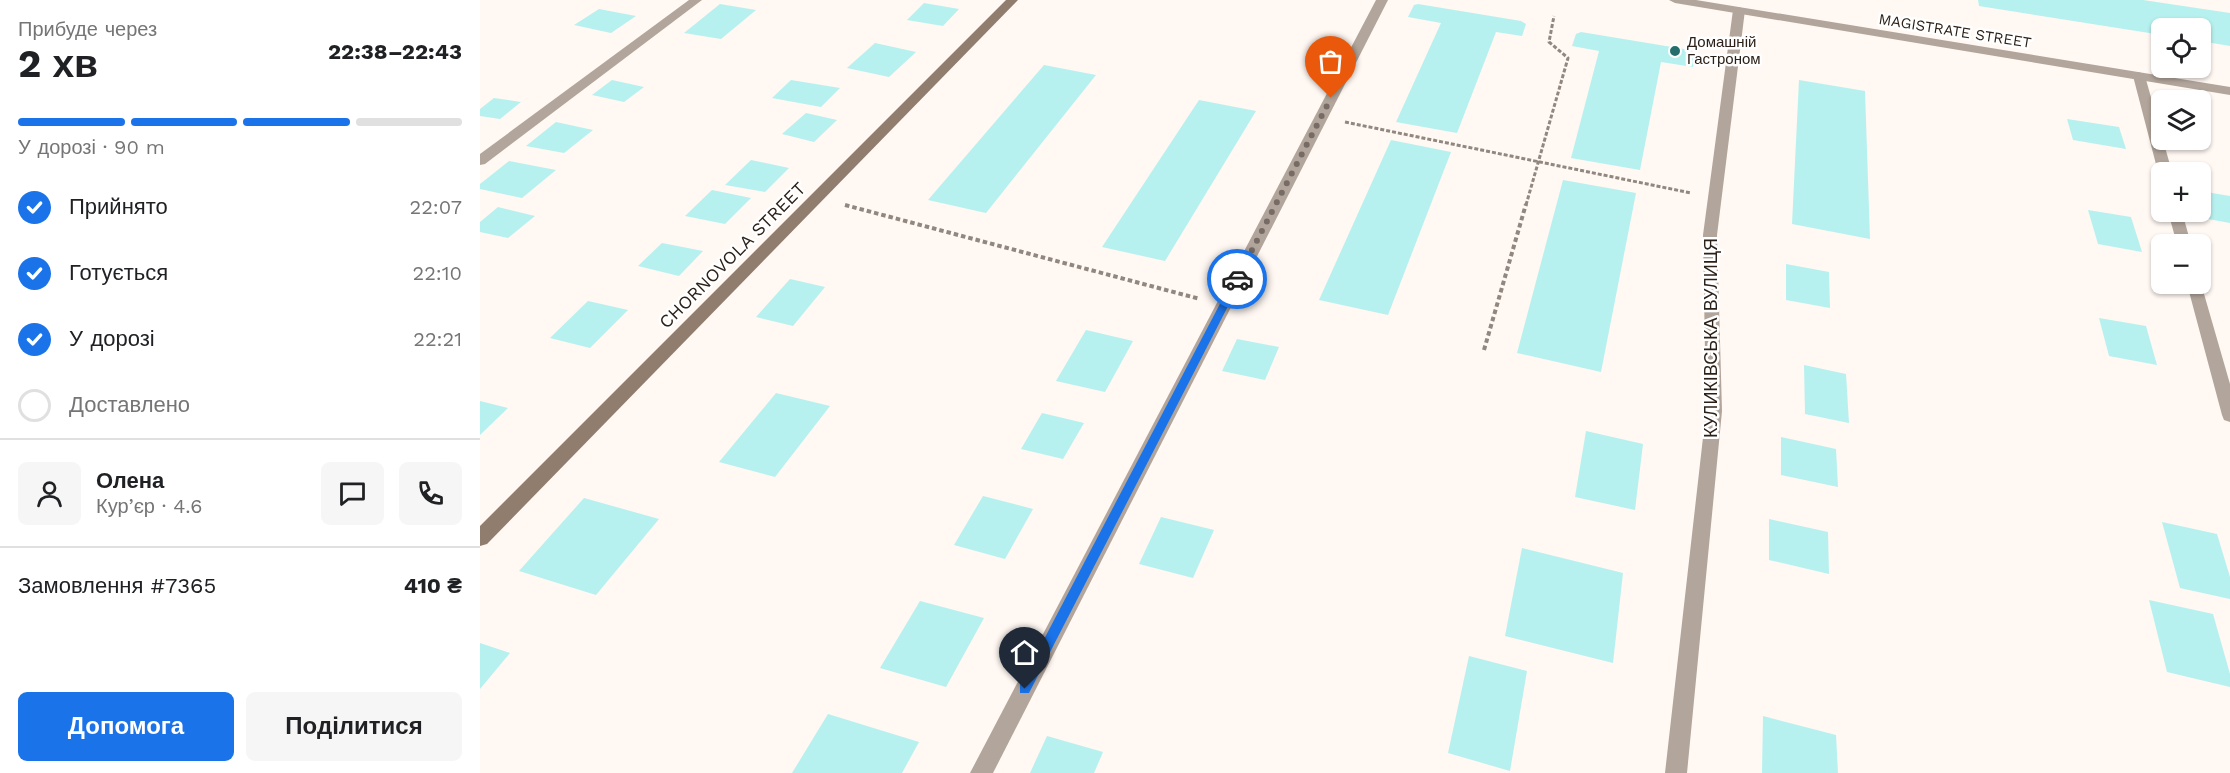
<!DOCTYPE html>
<html lang="uk">
<head>
<meta charset="utf-8">
<style>
  :root { --surface:#fff; --page:#f6f6f6; --text:#202124; --muted:#757577; --line:#e0e0e0; --accent:#1a73e8 }
  body { margin:0; font-family:"Work Sans",sans-serif; background:var(--page); color:var(--text); height:100vh; display:flex; flex-direction:column; font-size:22px; white-space:nowrap }
  * { box-sizing:border-box; margin:0 }
  p { font-size:20px; color:var(--muted) }
  .icon { flex:none; width:33px; height:33px; fill:none; stroke:currentColor; stroke-width:2; stroke-linecap:round; stroke-linejoin:round }
  .map { position:relative; flex:1; overflow:hidden }
  .panel { display:flex; flex-direction:column; background:var(--surface); width:480px }
  .panel>* { flex:none }
  .controls { position:absolute; left:1671px; top:18px; display:grid; gap:12px }
  .controls a { display:grid; place-items:center; width:60px; height:60px; border-radius:9px; background:var(--surface); box-shadow:0 2px 4px #0004; font-size:30px }
  .pin { position:absolute; display:grid; place-items:center; width:51px; height:51px; color:#fff; margin:-62px -26px; border-radius:50% 50% 50% 0; rotate:-45deg; box-shadow:0 0 6px #0007 }
  .pin .icon { rotate:45deg }
  .courier { position:absolute; display:grid; place-items:center; width:60px; height:60px; margin:-30px; border:4px solid #1a73e8; border-radius:50%; background:#fff; color:#222; box-shadow:0 2px 8px #0007 }
  .head em { font-style:normal; font-weight:700 }
  .head div { display:flex; flex-direction:column-reverse }
  .head { display:flex; align-items:center; justify-content:space-between; height:102px; padding:0 18px }
  h1 { font-size:39px; font-weight:700; line-height:45px }
  .bar { display:grid; grid-template-columns:repeat(4,1fr); gap:9px 6px; align-content:center; height:72px; padding:0 18px }
  .bar i { height:8px; border-radius:4px; background:var(--line) }
  .bar .current { background:var(--accent) }
  .bar p { grid-column:span 4 }
  .line { display:flex; align-items:center; gap:15px; padding:0 18px; border-top:2px solid var(--line) }
  .line div { flex:1 }
  .round { display:grid; place-items:center; flex:none; width:63px; height:63px; border-radius:9px; background:var(--page) }
  ol { padding:0 18px; list-style:none }
  li { display:flex; align-items:center; gap:18px; height:66px }
  li p { margin-inline-start:auto }
  li .icon { padding:6px; border-radius:50%; background:var(--accent); color:#fff; stroke-width:4 }
  li:last-child { color:var(--muted) }
  li i { width:33px; height:33px; border:3px solid var(--line); border-radius:50% }
  .action { display:flex; gap:12px; margin-top:auto; padding:12px 18px }
  .action a { flex:1; height:69px; border-radius:9px; background:var(--accent); color:#fff; font-size:24px; font-weight:700; line-height:69px; text-align:center }
  .action a+a { background:var(--page); color:var(--text) }
  main { display:flex; flex:1; min-height:0 }
  .map>svg:first-child { display:block }
  .building { fill:#b6f1ef }
  .lines { fill:none; stroke-linecap:round; stroke-linejoin:round }
  .path-far1 { stroke:#908780; stroke-width:3; stroke-dasharray:4 2; stroke-linecap:butt }
  .path { stroke:#908780; stroke-width:4; stroke-dasharray:4.5 3; stroke-linecap:butt }
  .minor { fill:#b2a59b; fill-rule:evenodd }
  .tertiary { fill:#b2a59b; fill-rule:evenodd }
  .secondary { fill:#907d6e; fill-rule:evenodd }
  .route { fill:#1a73e8 }
  .done { stroke:#766c65; stroke-width:6; stroke-dasharray:0 10.8 }
  .poi-dot { fill:#246f6e; stroke:#fff; stroke-width:2 }
  .labels { text-anchor:middle; dominant-baseline:central; stroke-width:5; stroke-linejoin:round; paint-order:stroke }
  .far-street-label { font-size:15px; fill:#2c2118; stroke:#fff }
  .far-poi-label { font-size:15px; fill:#2c2118; stroke:#fff; text-anchor:start }
  .street-label { font-size:18px; fill:#2c2118; stroke:#fff }
</style>
</head>
<body>
<main>
<section class="panel">
<div class="head"><div><h1>2 хв</h1><p>Прибуде через</p></div><em>22:38–22:43</em></div>
<div class="bar"><i class="current"></i><i class="current"></i><i class="current"></i><i></i><p>У дорозі · 90 m</p></div>
<ol>
<li><svg class="icon" aria-label="check" viewBox="0 0 24 24"><path d="M5 12l5 5 9-10"/></svg>Прийнято<p>22:07</p></li>
<li><svg class="icon" aria-label="check" viewBox="0 0 24 24"><path d="M5 12l5 5 9-10"/></svg>Готується<p>22:10</p></li>
<li><svg class="icon" aria-label="check" viewBox="0 0 24 24"><path d="M5 12l5 5 9-10"/></svg>У дорозі<p>22:21</p></li>
<li><i></i>Доставлено</li>
</ol>
<div class="line" style="height:108px"><a class="round"><svg class="icon" aria-label="person" viewBox="0 0 24 24"><circle cx="12" cy="8" r="4"/><path d="M4 21q1-7 8-7t8 7"/></svg></a><div><b>Олена</b><p>Кур’єр · 4.6</p></div><a class="round"><svg class="icon" aria-label="chat" viewBox="0 0 24 24"><path d="M4 5h16v11H9l-5 4z"/></svg></a><a class="round"><svg class="icon" aria-label="phone" viewBox="0 0 24 24"><path d="M5 4h4l2 5-3 2q2 4 5 5l2-3 5 2v4C11 20 4 13 5 4z"/></svg></a></div>
<div class="line" style="height:78px"><div>Замовлення #7365</div><b>410 ₴</b></div>
<div class="action"><a>Допомога</a><a>Поділитися</a></div>
</section>
<div class="map">
<svg width="1750" height="773" viewBox="0 0 1750 773">
  <rect width="100%" height="100%" fill="#fff8f3"/>
  <!-- building -->
  <g class="building">
    <polygon points="1498,0 1663,0 1750,13 1750,46 1720,41 1720,28 1682,28 1682,35 1499,6"/>
    <polygon points="444,3 479,9 463,26 427,20"/>
    <polygon points="240,4 276,10 241,39 204,33"/>
    <polygon points="938,4 1041,21 1046,24 1042,36 1016,32 977,133 916,122 961,23 928,17 934,5"/>
    <polygon points="119,9 156,16 131,33 94,25"/>
    <polygon points="1101,32 1210,50 1216,54 1213,67 1181,62 1160,170 1091,158 1119,51 1092,46 1096,34"/>
    <polygon points="395,43 436,52 409,77 367,68"/>
    <polygon points="564,65 616,75 506,213 448,200"/>
    <polygon points="132,80 164,87 144,102 112,95"/>
    <polygon points="311,80 360,88 341,107 292,98"/>
    <polygon points="1319,80 1385,91 1390,239 1312,224"/>
    <polygon points="14,98 41,102 20,119 0,116 0,109"/>
    <polygon points="719,100 776,111 685,261 622,247"/>
    <polygon points="326,113 357,120 334,142 302,134"/>
    <polygon points="1587,119 1639,127 1646,149 1593,140"/>
    <polygon points="76,122 113,130 84,153 46,146"/>
    <polygon points="911,140 971,152 908,315 839,300"/>
    <polygon points="271,160 309,168 285,192 245,185"/>
    <polygon points="29,161 76,170 42,198 0,189 0,184"/>
    <polygon points="1083,180 1156,193 1121,372 1037,353"/>
    <polygon points="232,190 271,198 245,224 205,216"/>
    <polygon points="1720,191 1750,196 1750,223 1728,219 1720,199"/>
    <polygon points="18,207 55,216 28,238 0,232 0,222"/>
    <polygon points="1608,210 1651,217 1662,252 1618,244"/>
    <polygon points="182,243 223,251 199,276 158,266"/>
    <polygon points="1306,264 1349,272 1350,308 1306,300"/>
    <polygon points="310,279 345,287 313,326 276,317"/>
    <polygon points="108,301 148,310 110,348 70,338"/>
    <polygon points="1619,318 1666,326 1677,365 1629,356"/>
    <polygon points="606,330 653,341 625,392 576,381"/>
    <polygon points="757,339 799,347 785,380 742,371"/>
    <polygon points="1324,365 1366,374 1369,423 1325,414"/>
    <polygon points="296,393 350,406 295,477 239,462"/>
    <polygon points="0,401 28,408 0,435"/>
    <polygon points="562,413 604,423 583,459 541,449"/>
    <polygon points="1106,431 1163,444 1155,510 1095,497"/>
    <polygon points="1301,437 1356,449 1358,487 1301,475"/>
    <polygon points="503,496 553,509 525,559 474,545"/>
    <polygon points="104,498 179,519 116,595 39,571"/>
    <polygon points="681,517 734,530 713,578 659,564"/>
    <polygon points="1289,519 1348,532 1349,574 1289,560"/>
    <polygon points="1682,522 1737,534 1750,577 1750,599 1700,588"/>
    <polygon points="1042,548 1143,573 1133,663 1025,636"/>
    <polygon points="1669,600 1733,614 1750,674 1750,687 1687,672"/>
    <polygon points="440,601 504,618 466,687 400,668"/>
    <polygon points="0,643 30,653 0,689"/>
    <polygon points="989,656 1047,671 1030,771 968,753"/>
    <polygon points="348,714 439,742 422,773 312,773"/>
    <polygon points="1283,716 1356,735 1358,773 1282,773"/>
    <polygon points="567,736 623,752 614,773 550,773"/>
  </g>
  <g class="lines">
    <!-- path-far1 -->
    <g class="path-far1">
      <polyline points="865,122 1211,193"/>
      <polyline points="1046,205 1088,58 1069,42 1074,16"/>
    </g>
    <!-- path -->
    <g class="path">
      <polyline points="365,205 720,299"/>
      <polyline points="1004,350 1046,204"/>
    </g>
    <!-- minor -->
    <g class="minor">
      <polygon points="209,0 222,0 5,164 0,165 0,154"/>
      <polygon points="896,0 908,0 513,773 490,773"/>
      <polygon points="1259,7 1265,10 1237,235 1242,411 1207,773 1185,773 1226,411 1223,235 1253,10"/>
      <polygon points="1659,72 1665,76 1692,172 1682,172 1682,176 1678,172 1653,76"/>
      <polygon points="1688,212 1702,212 1711,244 1697,244"/>
      <polygon points="1720,280 1750,384 1750,422 1744,420 1742,415 1707,284 1720,284"/>
    </g>
    <!-- tertiary -->
    <polygon class="tertiary" points="1189,0 1216,0 1750,87 1750,95 1195,3"/>
    <!-- secondary -->
    <polygon class="secondary" points="526,0 538,0 7,544 0,546 0,526"/>
  </g>
  <!-- route -->
  <polygon class="route" points="757,275 762,279 549,693 540,693 540,685 753,279"/>
  <g class="lines">
    <!-- done -->
    <polyline class="done" points="757,279 851,98"/>
  </g>
  <!-- markers -->
  <circle class="poi-dot" cx="1195" cy="51" r="6"/>
  <g class="labels">
    <!-- far-street labels -->
    <g class="far-street-label">
      <text transform="translate(1475 31) rotate(9)">MAGISTRATE STREET</text>
    </g>
    <!-- far-poi labels -->
    <g class="far-poi-label">
      <text x="1207" y="42">Домашній<tspan x="1207" dy="17">Гастроном</tspan></text>
    </g>
    <!-- street labels -->
    <g class="street-label">
      <text transform="translate(252 255) rotate(-45)">CHORNOVOLA STREET</text>
      <text transform="translate(1230 338) rotate(-90)">КУЛИКІВСЬКА ВУЛИЦЯ</text>
    </g>
  </g>
</svg>
<div class="controls">
<a><svg class="icon" aria-label="locate" viewBox="0 0 24 24"><circle cx="12" cy="12" r="6"/><path d="M12 2v4M12 18v4M2 12h4M18 12h4"/></svg></a>
<a><svg class="icon" aria-label="layers" viewBox="0 0 24 24"><path d="M12 4l9 5-9 5-9-5zM3 14l9 5 9-5"/></svg></a>
<a>+</a>
<a>−</a>
</div>
<div class="pin" style="left:851px;top:98px;background:#ea580c"><svg class="icon" aria-label="bag" viewBox="0 0 24 24"><path d="M5 8h14l-1 12H6zM9 8a3 3 0 0 1 6 0"/></svg></div>
<div class="pin" style="left:545px;top:689px;background:#1f2937"><svg class="icon" aria-label="home" viewBox="0 0 24 24"><path d="M3 11l9-7 9 7M6 9v11h12V9"/></svg></div>
<div class="courier" style="left:757px;top:279px"><svg class="icon" aria-label="car" viewBox="0 0 24 24"><path d="M5 17H2v-5l4-1 3-4h7l3 4 3 1v5h-3M9 17h6M6 11h13"/><circle cx="7" cy="17" r="2"/><circle cx="17" cy="17" r="2"/></svg></div>
</div>
</main>
</body>
</html>
